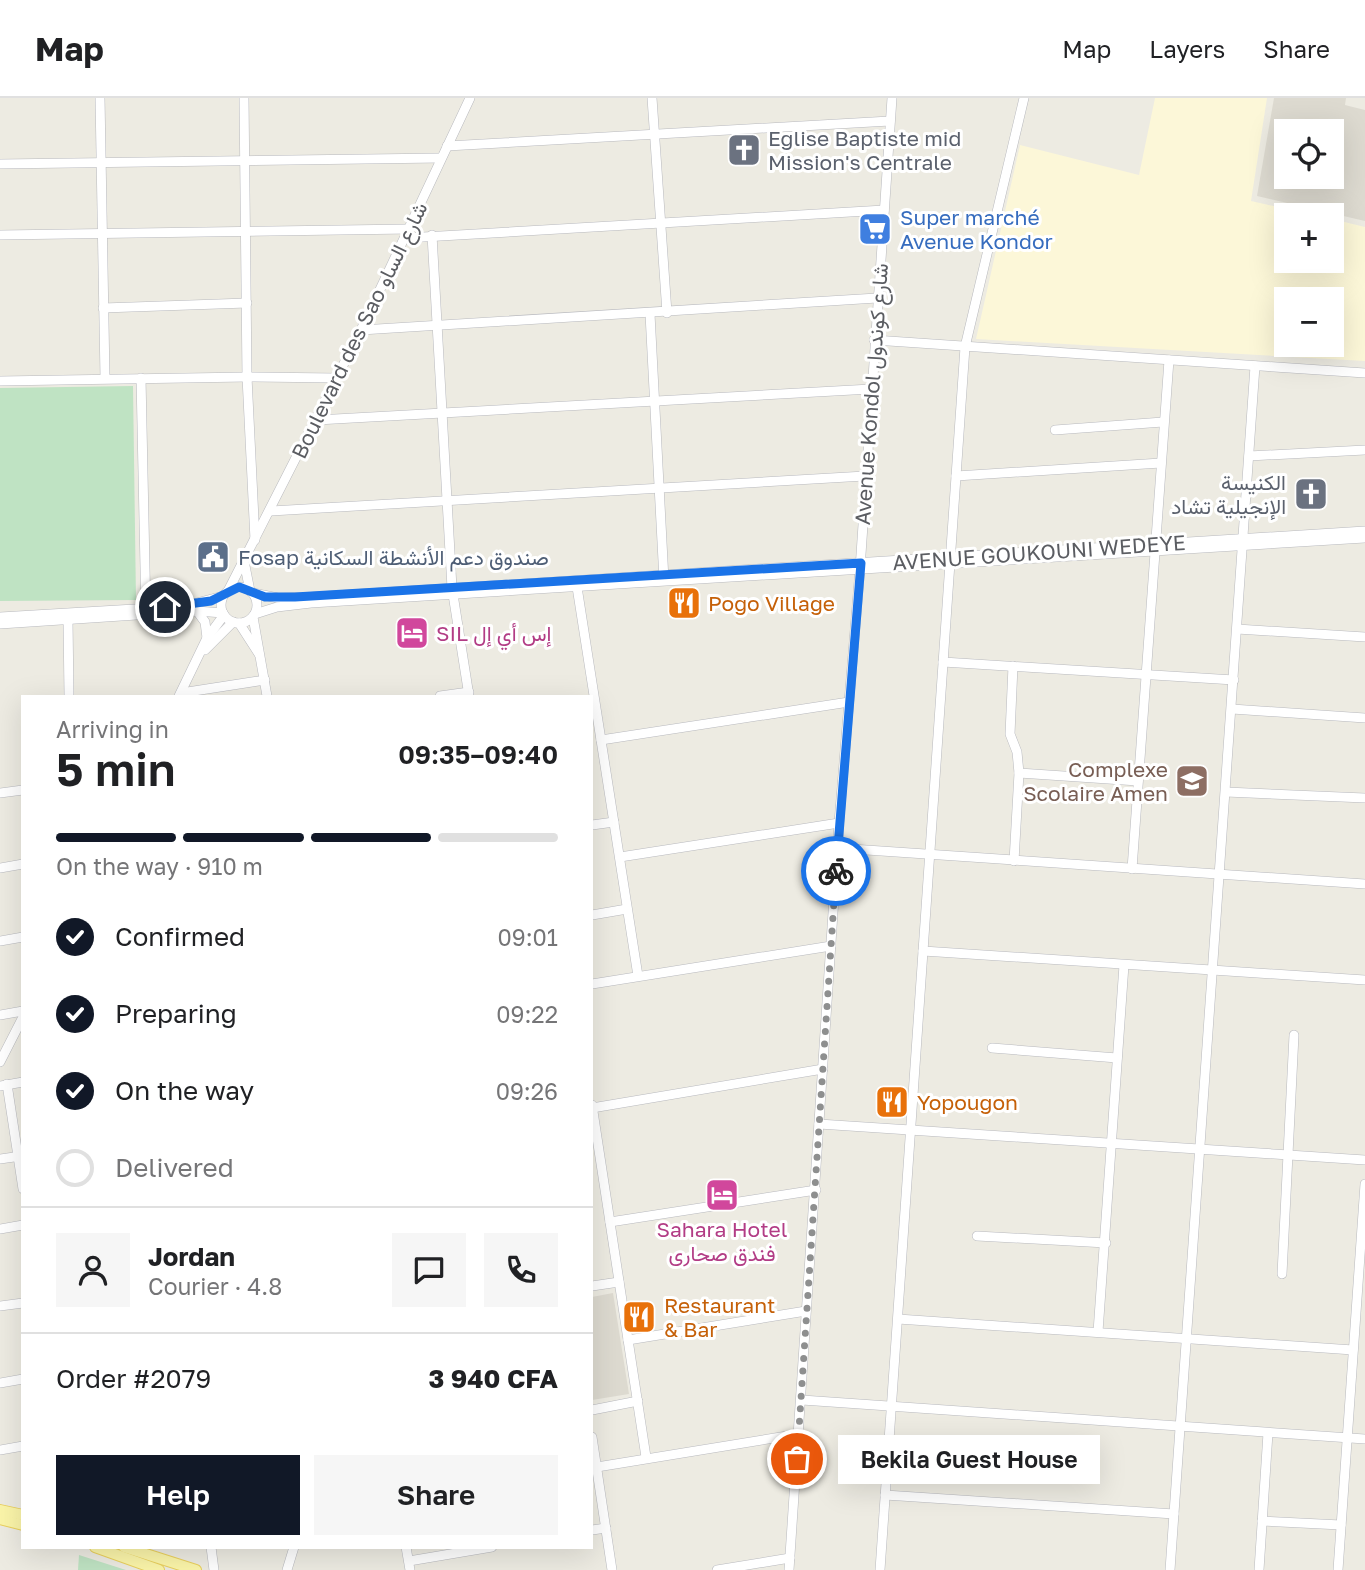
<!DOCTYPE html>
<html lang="en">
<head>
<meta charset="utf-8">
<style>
  :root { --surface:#fff; --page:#f6f6f6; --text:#202124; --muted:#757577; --line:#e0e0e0; --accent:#111827 }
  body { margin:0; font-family:"Golos Text",Vazirmatn,sans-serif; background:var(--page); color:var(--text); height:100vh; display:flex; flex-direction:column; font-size:26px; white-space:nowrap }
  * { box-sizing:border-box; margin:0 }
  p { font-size:23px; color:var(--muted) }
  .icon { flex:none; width:38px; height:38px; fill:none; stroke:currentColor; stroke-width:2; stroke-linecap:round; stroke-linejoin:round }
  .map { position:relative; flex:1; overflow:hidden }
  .sheet { position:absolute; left:21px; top:597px; width:572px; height:854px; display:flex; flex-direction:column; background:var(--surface); border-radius:0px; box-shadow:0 7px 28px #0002 }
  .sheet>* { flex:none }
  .controls { position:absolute; left:1274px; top:21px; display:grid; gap:14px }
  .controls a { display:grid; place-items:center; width:70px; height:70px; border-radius:0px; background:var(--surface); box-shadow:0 7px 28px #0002; font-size:35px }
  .pin { position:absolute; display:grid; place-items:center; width:60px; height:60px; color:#fff; margin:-30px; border:4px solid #fff; border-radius:50%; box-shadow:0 2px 7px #0007 }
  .courier { position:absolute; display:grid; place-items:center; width:70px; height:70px; margin:-35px; border:5px solid #1a73e8; border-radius:50%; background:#fff; color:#222; box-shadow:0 2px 9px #0007 }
  .bubble { position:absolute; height:49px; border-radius:0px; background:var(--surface); box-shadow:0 7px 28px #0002; font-size:23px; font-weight:600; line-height:49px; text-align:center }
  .head em { font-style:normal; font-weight:600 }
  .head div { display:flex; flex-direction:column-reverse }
  .head { display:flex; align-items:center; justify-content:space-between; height:119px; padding:0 35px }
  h1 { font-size:46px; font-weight:600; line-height:52px }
  .bar { display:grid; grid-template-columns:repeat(4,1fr); gap:10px 7px; align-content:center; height:84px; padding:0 35px }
  .bar i { height:9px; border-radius:5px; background:var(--line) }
  .bar .on { background:var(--accent) }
  .bar p { grid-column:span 4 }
  .line { display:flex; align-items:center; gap:18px; padding:0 35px; border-top:2px solid var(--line) }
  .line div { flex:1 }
  .round { display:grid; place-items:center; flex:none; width:74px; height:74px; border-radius:0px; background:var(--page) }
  ol { padding:0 35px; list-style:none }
  li { display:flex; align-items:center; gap:21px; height:77px }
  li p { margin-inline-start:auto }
  li .icon { padding:7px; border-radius:50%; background:var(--accent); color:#fff; stroke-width:4 }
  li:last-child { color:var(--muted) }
  li i { width:38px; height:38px; border:4px solid var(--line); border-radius:50% }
  .cta { display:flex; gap:14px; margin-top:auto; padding:14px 35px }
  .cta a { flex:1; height:80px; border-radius:0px; background:var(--accent); color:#fff; font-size:28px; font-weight:600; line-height:80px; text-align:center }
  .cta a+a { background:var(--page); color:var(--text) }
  header { display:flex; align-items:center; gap:42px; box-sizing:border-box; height:98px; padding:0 35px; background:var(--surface); border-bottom:2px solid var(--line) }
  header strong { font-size:33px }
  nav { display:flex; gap:38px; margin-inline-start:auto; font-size:24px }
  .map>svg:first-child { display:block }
  .commercial { fill:#fcf7d8; fill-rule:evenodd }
  .education { fill:#dddad0; fill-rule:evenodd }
  .green { fill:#bfe3c3 }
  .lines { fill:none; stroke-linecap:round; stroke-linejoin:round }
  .minor-casing { stroke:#b8b9be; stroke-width:10 }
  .major-casing { stroke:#ead05d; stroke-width:12 }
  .minor { stroke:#fff; stroke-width:9 }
  .major { stroke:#fbf5a9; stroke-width:10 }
  .done { stroke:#8e8f8f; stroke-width:7; stroke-dasharray:0 12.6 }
  .route { stroke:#1a73e8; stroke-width:9 }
  .labels { text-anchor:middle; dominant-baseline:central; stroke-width:6; stroke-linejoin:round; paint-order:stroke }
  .worship-label { font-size:21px; fill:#5b616d; stroke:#fff; text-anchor:start }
  .shop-label { font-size:21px; fill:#366cbe; stroke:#fff; text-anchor:start }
  .street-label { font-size:21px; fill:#5b5d62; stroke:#fff }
  .service-label { font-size:21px; fill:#4e5e75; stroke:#fff; text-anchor:start }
  .food-label { font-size:21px; fill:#c56008; stroke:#fff; text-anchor:start }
  .hotel-label { font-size:21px; fill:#b23c85; stroke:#fff; text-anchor:start }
  .education-label { font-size:21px; fill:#785e54; stroke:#fff; text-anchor:end }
</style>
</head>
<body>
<header>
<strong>Map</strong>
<nav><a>Map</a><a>Layers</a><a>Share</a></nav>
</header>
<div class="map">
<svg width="1365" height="1472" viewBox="0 0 1365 1472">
  <rect width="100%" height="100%" fill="#edebe2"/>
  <!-- commercial -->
  <path class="commercial" d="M1155,0H1267L1251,103L1313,117H1286V163H1332V121L1365,129V263L976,241L1020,47L1139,77ZM1286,201H1332V247H1286Z"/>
  <!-- education -->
  <g class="education">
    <path d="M1274,0H1346L1345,7L1365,12V123L1257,98ZM1286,33H1332V79H1286Z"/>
    <polygon points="613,1195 629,1296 592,1302 592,1199"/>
  </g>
  <!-- green -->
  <g class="green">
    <polygon points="133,288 136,502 0,503 0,290"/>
    <polygon points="79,1457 126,1472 78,1472"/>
  </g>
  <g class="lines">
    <defs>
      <g id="minor">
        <polyline points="100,0 105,280"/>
        <polyline points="244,0 247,279 255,442"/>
        <polyline points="652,0 667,215"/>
        <polyline points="447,48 890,23"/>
        <polyline points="0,66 441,60"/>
        <polyline points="0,137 410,131"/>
        <polyline points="432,137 452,490 469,598"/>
        <polyline points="406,140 884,112"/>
        <polyline points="103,210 247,205"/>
        <polyline points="650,216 664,482"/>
        <polyline points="361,232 877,200"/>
        <polyline points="874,242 1365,275"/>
        <polyline points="141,280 146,517"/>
        <polyline points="0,283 247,279 336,280"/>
        <polyline points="317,322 871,291"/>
        <polyline points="1055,332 1163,324"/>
        <polyline points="1249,358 1365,352"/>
        <polyline points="956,378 1161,365"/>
        <polyline points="271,413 865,378"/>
        <polyline points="244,463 250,493"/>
        <circle cx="239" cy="507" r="18"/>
        <polyline points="577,489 638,878"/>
        <polyline points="228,493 361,232 470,0"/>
        <polyline points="253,495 278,500 311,499 1365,433"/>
        <polyline points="197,513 205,524 207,540"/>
        <polyline points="255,516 277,509 311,505 1365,440"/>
        <polyline points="0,519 185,508 223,498"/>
        <polyline points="253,519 267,598"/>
        <polyline points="68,522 69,598"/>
        <polyline points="239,525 259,556"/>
        <polyline points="0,526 197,513 223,515"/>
        <polyline points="1237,531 1365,539"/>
        <polyline points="205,552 233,524"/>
        <polyline points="943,564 1234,582"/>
        <polyline points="1013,568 1010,636 1017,654 1019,675 1014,763"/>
        <polyline points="181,595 265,582"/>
        <polyline points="179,598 207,540 224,517"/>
        <polyline points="440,598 469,594"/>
        <polyline points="1232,611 1365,620"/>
        <polyline points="601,642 849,604"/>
        <polyline points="1019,675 1138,683"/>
        <polyline points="1226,694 1365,700"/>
        <polyline points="0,695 23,692"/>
        <polyline points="592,727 614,724"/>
        <polyline points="837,750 1365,786"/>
        <polyline points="620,759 839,725"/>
        <polyline points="0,770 23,766"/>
        <polyline points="1132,771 1169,262"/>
        <polyline points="592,817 627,811"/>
        <polyline points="0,843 23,839"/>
        <polyline points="923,853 1365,882"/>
        <polyline points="592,886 831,848"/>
        <polyline points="0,917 23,913"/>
        <polyline points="992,950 1117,960"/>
        <polyline points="0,964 23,919"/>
        <polyline points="7,986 23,1091"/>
        <polyline points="0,988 23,984"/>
        <polyline points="592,1007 646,1359"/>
        <polyline points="592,1010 823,971"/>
        <polyline points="819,1026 1365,1062"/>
        <polyline points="0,1061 21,1058"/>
        <polyline points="610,1124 816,1092"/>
        <polyline points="0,1131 23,1127"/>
        <polyline points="977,1138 1106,1145"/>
        <polyline points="1282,1176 1294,937"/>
        <polyline points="592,1188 619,1184"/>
        <polyline points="0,1208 23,1205"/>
        <polyline points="898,1221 1353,1252"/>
        <polyline points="1098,1234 1124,867"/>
        <polyline points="628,1242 806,1213"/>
        <polyline points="0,1285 23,1281"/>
        <polyline points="802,1302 1365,1341"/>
        <polyline points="592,1312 638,1303"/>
        <polyline points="592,1339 612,1472"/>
        <polyline points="0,1352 23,1348"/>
        <polyline points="597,1369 799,1336"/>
        <polyline points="885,1397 1174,1416"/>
        <polyline points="1262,1423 1341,1427"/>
        <polyline points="592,1432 606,1430"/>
        <polyline points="211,1449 214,1472"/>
        <polyline points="406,1449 410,1472"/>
        <polyline points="409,1463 492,1449"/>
        <polyline points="287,1472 294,1449"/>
        <polyline points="717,1472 790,1460"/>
        <polyline points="789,1472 839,725 860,471 892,0"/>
        <polyline points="880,1472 965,249 1024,0"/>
        <polyline points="1170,1472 1255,268"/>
        <polyline points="1259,1472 1268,1335"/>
        <polyline points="1338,1472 1365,1086"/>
      </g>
      <g id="major">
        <polyline points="0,1412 23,1417"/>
        <polyline points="0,1421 23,1427"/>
        <polyline points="95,1449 159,1472"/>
        <polyline points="124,1449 196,1472"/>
      </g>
    </defs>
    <!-- minor casing -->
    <use href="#minor" class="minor-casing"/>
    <!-- major casing -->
    <use href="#major" class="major-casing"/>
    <!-- minor -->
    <use href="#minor" class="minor"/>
    <!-- major -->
    <use href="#major" class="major"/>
  </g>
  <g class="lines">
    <!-- done -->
    <polyline class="done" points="797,1361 836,773"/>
    <!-- route -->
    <polyline class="route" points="165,509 211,503 239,489 265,499 295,499 861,465 836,773"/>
  </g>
  <!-- icons -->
  <defs>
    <symbol id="church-square" viewBox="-11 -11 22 22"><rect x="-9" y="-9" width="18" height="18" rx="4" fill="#6b7280" stroke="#fff"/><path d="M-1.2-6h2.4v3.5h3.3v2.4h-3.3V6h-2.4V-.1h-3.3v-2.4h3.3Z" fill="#fff"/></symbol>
    <symbol id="supermarket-square" viewBox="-11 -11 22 22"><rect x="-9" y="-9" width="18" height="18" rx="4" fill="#3f7fe0" stroke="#fff"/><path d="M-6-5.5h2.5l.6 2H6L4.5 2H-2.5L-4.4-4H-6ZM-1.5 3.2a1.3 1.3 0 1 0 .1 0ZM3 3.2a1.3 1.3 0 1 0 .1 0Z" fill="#fff"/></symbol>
    <symbol id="civic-square" viewBox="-11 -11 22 22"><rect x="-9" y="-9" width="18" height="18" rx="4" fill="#5c6f8a" stroke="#fff"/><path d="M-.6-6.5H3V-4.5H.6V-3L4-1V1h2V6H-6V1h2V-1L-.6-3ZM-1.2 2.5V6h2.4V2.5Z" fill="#fff"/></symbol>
    <symbol id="restaurant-square" viewBox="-11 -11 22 22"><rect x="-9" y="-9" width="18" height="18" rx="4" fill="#e8710a" stroke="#fff"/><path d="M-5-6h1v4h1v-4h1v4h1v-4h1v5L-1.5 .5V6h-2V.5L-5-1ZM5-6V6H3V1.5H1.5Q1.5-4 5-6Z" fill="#fff"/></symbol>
    <symbol id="hotel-square" viewBox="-11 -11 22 22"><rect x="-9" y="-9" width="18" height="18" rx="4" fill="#d1479c" stroke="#fff"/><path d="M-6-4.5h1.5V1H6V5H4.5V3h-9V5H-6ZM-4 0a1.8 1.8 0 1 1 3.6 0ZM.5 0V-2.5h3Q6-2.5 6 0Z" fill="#fff"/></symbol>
    <symbol id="school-square" viewBox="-11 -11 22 22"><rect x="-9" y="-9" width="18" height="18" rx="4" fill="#8d6e63" stroke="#fff"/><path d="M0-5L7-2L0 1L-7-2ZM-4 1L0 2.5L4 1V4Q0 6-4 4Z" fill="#fff"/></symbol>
  </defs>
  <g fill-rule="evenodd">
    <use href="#church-square" x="725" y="33" width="38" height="38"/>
    <use href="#supermarket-square" x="856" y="112" width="38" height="38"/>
    <use href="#church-square" x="1292" y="377" width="38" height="38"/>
    <use href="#civic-square" x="194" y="440" width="38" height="38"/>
    <use href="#restaurant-square" x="665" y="486" width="38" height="38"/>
    <use href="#hotel-square" x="393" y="516" width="38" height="38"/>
    <use href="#school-square" x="1173" y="664" width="38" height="38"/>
    <use href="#restaurant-square" x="873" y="985" width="38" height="38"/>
    <use href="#hotel-square" x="703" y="1078" width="38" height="38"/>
    <use href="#restaurant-square" x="620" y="1200" width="38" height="38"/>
  </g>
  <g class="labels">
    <!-- worship labels -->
    <g class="worship-label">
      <text x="768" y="40">Eglise Baptiste mid<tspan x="768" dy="24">Mission's Centrale</tspan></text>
      <text x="1286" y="384" text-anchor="end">الكنيسة<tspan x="1286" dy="24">الإنجيلية تشاد</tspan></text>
    </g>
    <!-- shop labels -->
    <g class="shop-label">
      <text x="900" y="119">Super marché<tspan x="900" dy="24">Avenue Kondor</tspan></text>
    </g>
    <!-- street labels -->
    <g class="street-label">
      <text transform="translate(359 232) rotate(-64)">Boulevard des Sao شارع الساو</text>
      <text transform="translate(871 296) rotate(-86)">Avenue Kondol شارع كوندول</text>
      <text transform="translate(1039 454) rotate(-4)">AVENUE GOUKOUNI WEDEYE</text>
    </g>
    <!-- service labels -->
    <g class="service-label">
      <text x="238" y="459">Fosap صندوق دعم الأنشطة السكانية</text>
    </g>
    <!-- food labels -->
    <g class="food-label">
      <text x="708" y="505">Pogo Village</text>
      <text x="917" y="1004">Yopougon</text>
      <text x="664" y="1207">Restaurant<tspan x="664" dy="24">&amp; Bar</tspan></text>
    </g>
    <!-- hotel labels -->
    <g class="hotel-label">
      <text x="436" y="535">SIL إس أي إل</text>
      <text x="722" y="1131" text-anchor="middle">Sahara Hotel<tspan x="722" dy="24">فندق صحارى</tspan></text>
    </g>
    <!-- education labels -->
    <g class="education-label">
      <text x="1168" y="671">Complexe<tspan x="1168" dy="24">Scolaire Amen</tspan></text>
    </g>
  </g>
</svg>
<div class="controls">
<a><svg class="icon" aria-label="locate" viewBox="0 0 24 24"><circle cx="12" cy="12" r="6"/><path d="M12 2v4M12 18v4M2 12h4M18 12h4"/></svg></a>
<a>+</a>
<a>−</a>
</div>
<div class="pin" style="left:797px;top:1361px;background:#ea580c"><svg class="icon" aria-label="bag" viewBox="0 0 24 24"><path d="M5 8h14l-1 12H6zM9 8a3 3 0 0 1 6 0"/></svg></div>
<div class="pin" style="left:165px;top:509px;background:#1f2937"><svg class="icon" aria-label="home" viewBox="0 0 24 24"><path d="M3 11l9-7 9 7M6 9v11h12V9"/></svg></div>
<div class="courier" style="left:836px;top:773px"><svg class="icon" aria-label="bike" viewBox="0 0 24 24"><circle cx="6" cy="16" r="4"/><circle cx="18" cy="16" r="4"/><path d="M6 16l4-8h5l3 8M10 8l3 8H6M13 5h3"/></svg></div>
<div class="bubble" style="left:838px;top:1337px;width:262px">Bekila Guest House</div>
<section class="sheet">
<div class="head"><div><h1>5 min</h1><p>Arriving in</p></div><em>09:35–09:40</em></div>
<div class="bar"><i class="on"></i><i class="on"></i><i class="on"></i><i></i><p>On the way · 910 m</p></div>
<ol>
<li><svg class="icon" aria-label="check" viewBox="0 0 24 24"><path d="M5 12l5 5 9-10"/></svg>Confirmed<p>09:01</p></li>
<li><svg class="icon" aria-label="check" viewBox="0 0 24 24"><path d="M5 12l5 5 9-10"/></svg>Preparing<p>09:22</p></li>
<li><svg class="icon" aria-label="check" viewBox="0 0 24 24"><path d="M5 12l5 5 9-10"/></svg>On the way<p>09:26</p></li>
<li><i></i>Delivered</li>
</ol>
<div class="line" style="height:126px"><a class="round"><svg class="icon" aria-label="person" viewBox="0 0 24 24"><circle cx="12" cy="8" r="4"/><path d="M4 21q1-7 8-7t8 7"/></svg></a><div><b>Jordan</b><p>Courier · 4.8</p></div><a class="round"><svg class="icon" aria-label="chat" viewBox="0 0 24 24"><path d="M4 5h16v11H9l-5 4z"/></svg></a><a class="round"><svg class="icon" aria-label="phone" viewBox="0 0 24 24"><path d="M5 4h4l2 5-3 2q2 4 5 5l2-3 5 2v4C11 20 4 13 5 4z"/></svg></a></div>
<div class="line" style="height:91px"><div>Order #2079</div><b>3 940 CFA</b></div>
<div class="cta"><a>Help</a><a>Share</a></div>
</section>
</div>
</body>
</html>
